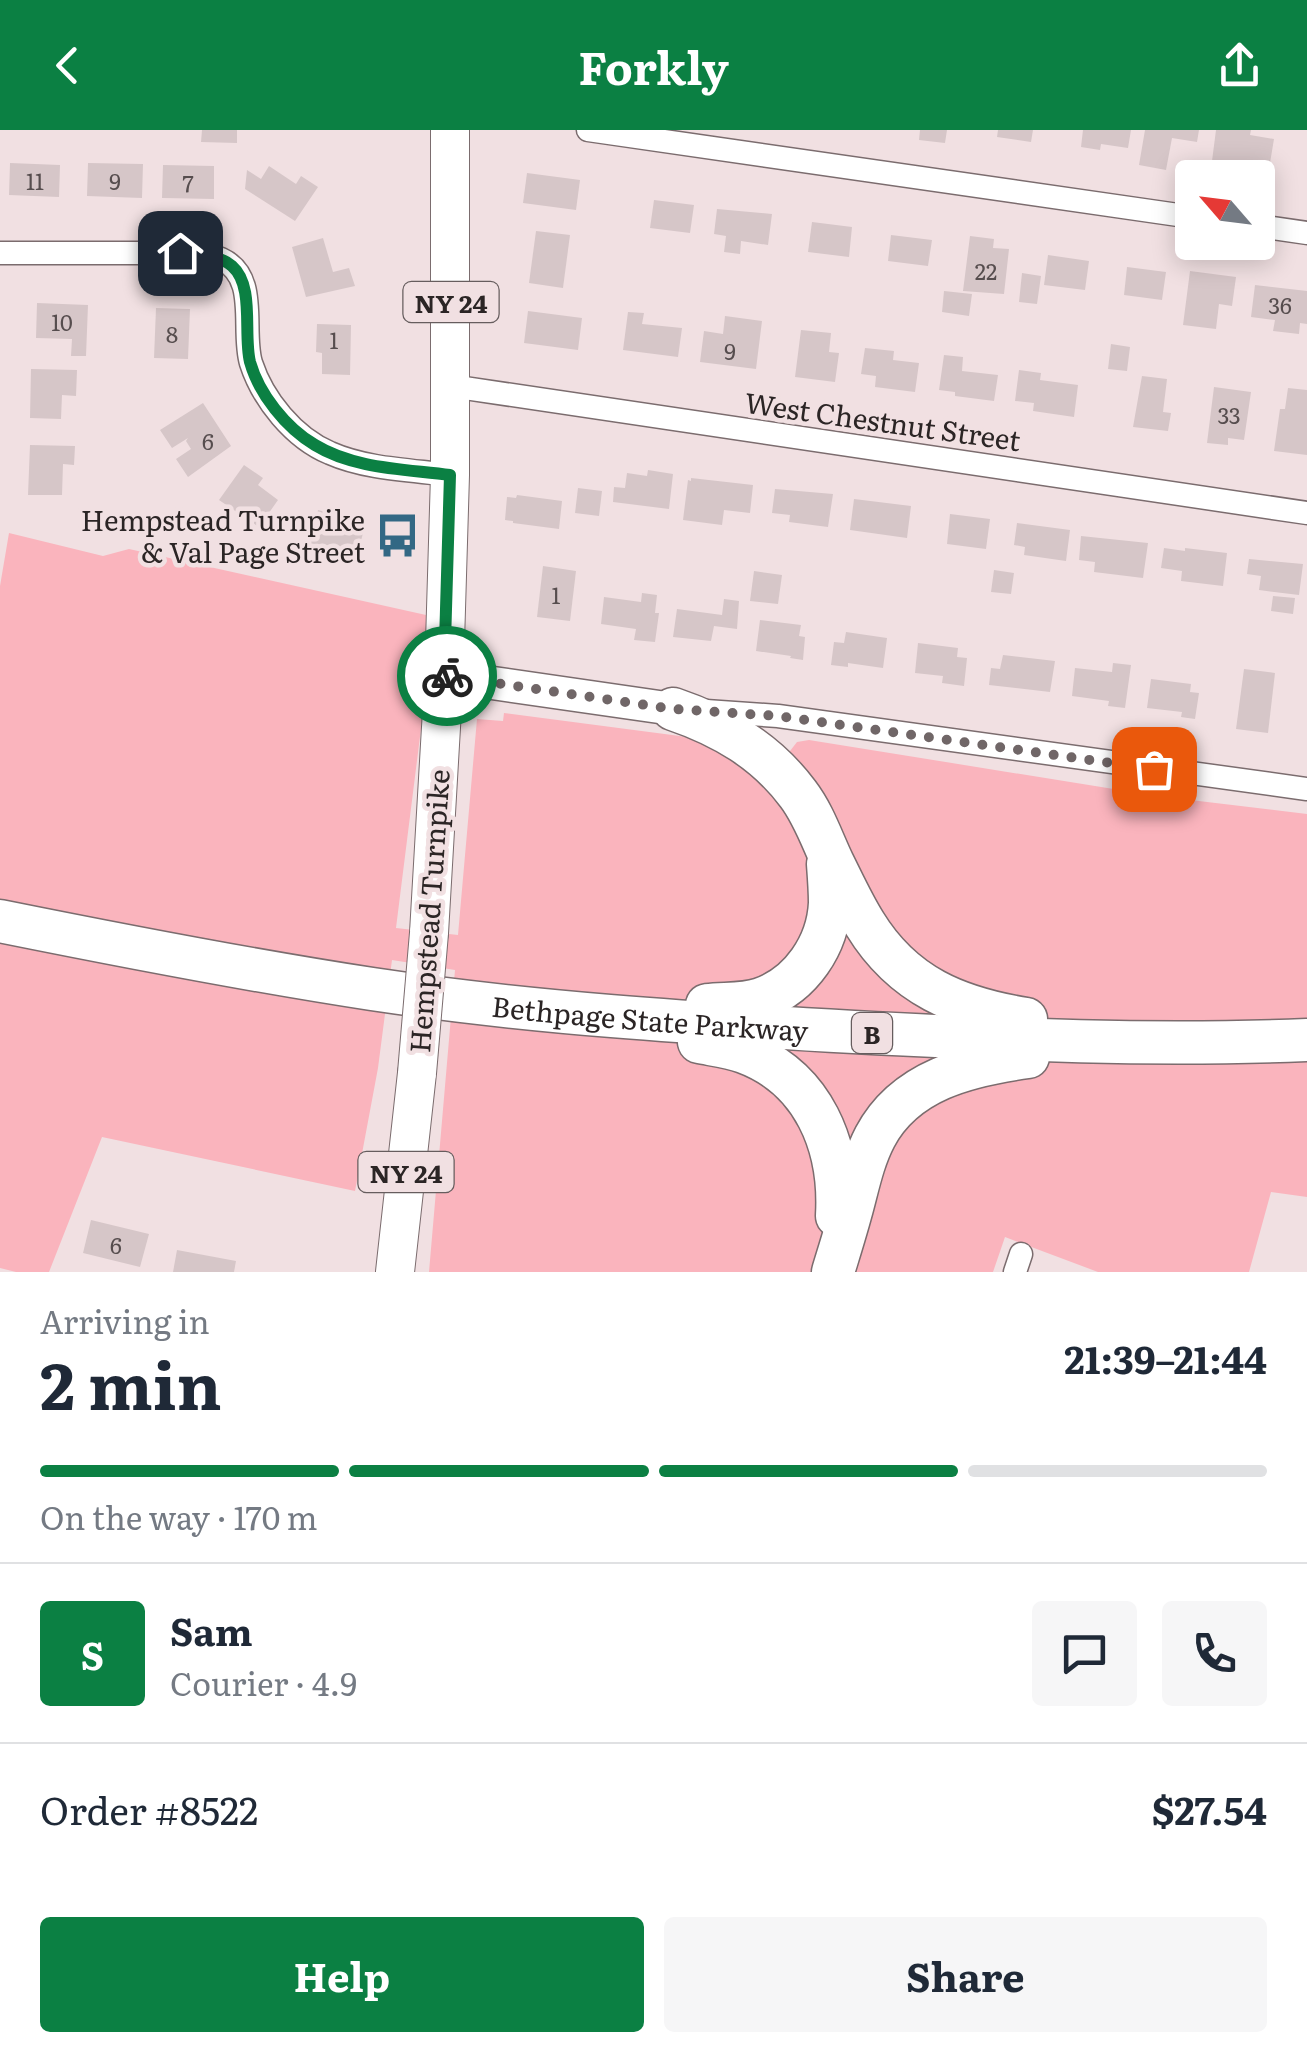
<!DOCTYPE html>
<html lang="en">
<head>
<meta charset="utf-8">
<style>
  :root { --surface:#fff; --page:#f6f6f7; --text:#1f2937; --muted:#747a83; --line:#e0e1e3; --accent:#0b8043 }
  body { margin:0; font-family:Literata,serif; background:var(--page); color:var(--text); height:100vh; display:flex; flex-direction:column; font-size:38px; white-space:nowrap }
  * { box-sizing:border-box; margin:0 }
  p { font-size:32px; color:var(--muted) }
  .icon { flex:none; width:55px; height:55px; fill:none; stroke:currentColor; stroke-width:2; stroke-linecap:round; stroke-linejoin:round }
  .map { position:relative; height:1142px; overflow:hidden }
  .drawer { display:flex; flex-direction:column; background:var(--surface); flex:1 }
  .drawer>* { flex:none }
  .needle { width:65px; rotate:298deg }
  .buttons { position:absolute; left:1175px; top:30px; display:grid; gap:20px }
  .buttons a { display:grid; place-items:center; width:100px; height:100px; border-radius:10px; background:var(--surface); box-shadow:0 5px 25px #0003; font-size:50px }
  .pin { position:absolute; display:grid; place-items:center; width:85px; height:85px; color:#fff; margin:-42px; border-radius:20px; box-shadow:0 5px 15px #0006 }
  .courier { position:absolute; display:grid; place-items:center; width:100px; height:100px; margin:-50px; border:8px solid #0b8043; border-radius:50%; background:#fff; color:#222; box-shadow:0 2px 12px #0007 }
  .overview em { font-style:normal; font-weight:700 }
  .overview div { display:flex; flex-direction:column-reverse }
  .overview { display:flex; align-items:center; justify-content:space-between; height:170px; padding:0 40px }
  h1 { font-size:65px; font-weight:700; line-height:75px }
  .bar { display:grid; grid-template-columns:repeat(4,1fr); gap:15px 10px; align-content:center; height:120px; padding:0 40px }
  .bar i { height:12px; border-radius:8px; background:var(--line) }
  .bar .active { background:var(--accent) }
  .bar p { grid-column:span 4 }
  .line { display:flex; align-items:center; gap:25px; padding:0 40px; border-top:2px solid var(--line) }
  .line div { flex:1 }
  .round { display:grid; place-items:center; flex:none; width:105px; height:105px; border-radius:10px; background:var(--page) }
  .action { display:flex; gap:20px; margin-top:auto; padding:20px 40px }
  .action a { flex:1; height:115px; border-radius:10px; background:var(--accent); color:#fff; font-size:40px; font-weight:700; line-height:115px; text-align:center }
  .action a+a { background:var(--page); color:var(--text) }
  header { display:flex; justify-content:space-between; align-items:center; height:130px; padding:0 40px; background:var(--accent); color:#fff; font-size:45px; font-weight:700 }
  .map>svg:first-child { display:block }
  .green { fill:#fab4bd }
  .building { fill:#d6c6c8 }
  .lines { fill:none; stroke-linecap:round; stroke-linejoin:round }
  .street-casing { stroke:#7b6c6e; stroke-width:25 }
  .secondary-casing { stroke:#7b6c6e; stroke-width:35 }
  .primary-casing { stroke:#7b6c6e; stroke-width:40 }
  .highway-casing { stroke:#7b6c6e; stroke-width:45 }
  .street { stroke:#fff; stroke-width:22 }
  .secondary { stroke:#fff; stroke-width:32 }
  .primary { stroke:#fff; stroke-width:38 }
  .highway { stroke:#fff; stroke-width:42 }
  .primary-bridge-casing { stroke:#7b6c6e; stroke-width:40; stroke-linecap:butt }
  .primary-bridge { stroke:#fff; stroke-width:38 }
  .done { stroke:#706667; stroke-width:10; stroke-dasharray:0 18 }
  .route { stroke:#0b8043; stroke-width:12 }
  .labels { text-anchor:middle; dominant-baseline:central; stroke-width:9; stroke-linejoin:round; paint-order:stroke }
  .number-label { font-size:22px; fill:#564d4e }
  .shield { fill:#f1e0e2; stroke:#665d5e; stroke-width:2.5 }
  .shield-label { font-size:25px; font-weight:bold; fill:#2b2525 }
  .street-label { font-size:28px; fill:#2b2525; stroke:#f1e0e2 }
  .poi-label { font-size:28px; fill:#2b2525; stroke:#f1e0e2; text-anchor:end }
</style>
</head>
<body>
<header><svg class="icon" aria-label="back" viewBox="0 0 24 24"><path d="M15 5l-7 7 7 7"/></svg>Forkly<svg class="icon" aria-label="share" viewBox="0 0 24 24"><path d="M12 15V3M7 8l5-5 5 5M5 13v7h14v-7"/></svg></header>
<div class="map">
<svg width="1307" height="1142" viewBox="0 0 1307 1142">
  <rect width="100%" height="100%" fill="#f1e0e2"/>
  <!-- green -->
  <polygon class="green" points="9,403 103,426 129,419 435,487 396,798 458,805 477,589 503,591 504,583 718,611 722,614 790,621 797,612 809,610 1157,666 1307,684 1307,1067 1271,1062 1249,1142 1098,1142 1005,1107 993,1142 429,1142 455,840 392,830 378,938 355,1061 102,1007 49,1142 16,1142 0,1138 0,456"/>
  <!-- building -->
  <g class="building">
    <polygon points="202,0 237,0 237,13 201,12"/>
    <polygon points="920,0 947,0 945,13 919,10"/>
    <polygon points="998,0 1033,0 1031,12 997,7"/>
    <polygon points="1083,0 1131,0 1128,18 1101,14 1100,20 1081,17"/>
    <polygon points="1145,0 1199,0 1197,12 1172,8 1166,40 1139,35"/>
    <polygon points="1216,0 1251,0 1250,5 1274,9 1269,39 1256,37 1256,32 1247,31 1246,36 1212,31"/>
    <polygon points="10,33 60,35 59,67 9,65"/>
    <polygon points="88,33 143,34 142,68 87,66"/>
    <polygon points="163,35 214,36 214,69 162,68"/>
    <polygon points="269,36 296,54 301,46 318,57 295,91 245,59 247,40 261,49"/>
    <polygon points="527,43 580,50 576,80 523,73"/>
    <polygon points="654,70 694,75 690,103 650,98"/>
    <polygon points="717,79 772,84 768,115 741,111 740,124 724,122 726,106 714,104"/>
    <polygon points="812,92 852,97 849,127 808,122"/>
    <polygon points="536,101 570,105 563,158 529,153"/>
    <polygon points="891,105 932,110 928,136 888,131"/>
    <polygon points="970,106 994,109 993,118 1009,119 1004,164 963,161"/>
    <polygon points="323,108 333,142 349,138 355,156 306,167 292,117"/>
    <polygon points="1048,125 1089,131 1085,160 1044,155"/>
    <polygon points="1127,137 1166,142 1162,170 1124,165"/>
    <polygon points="1190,141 1236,147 1232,176 1219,174 1216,199 1183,195"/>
    <polygon points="1022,143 1041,146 1037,174 1019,172"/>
    <polygon points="1255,155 1307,161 1307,194 1300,193 1299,204 1273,201 1275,190 1251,187"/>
    <polygon points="944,161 972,164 969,186 942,182"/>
    <polygon points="37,173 88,175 86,226 71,226 72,209 36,208"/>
    <polygon points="156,178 190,179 188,229 154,228"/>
    <polygon points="528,181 582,188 578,220 524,213"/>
    <polygon points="628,182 644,183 642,194 682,198 678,227 623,220"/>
    <polygon points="725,186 762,191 756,239 700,232 704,201 723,204"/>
    <polygon points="317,194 351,195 350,245 322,244 322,223 316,222"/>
    <polygon points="801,200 831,203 829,222 839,223 835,252 795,247"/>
    <polygon points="1111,214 1130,217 1127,241 1108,239"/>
    <polygon points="865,218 894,221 893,230 919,233 915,262 875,257 876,246 861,244"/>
    <polygon points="944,225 963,227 962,241 998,245 994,271 955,266 955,262 939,260"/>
    <polygon points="31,239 77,240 76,266 62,265 61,289 30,288"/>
    <polygon points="1019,240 1041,243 1040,250 1078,255 1074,287 1033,281 1034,273 1015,271"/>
    <polygon points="1142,246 1167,249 1163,282 1171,283 1168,301 1133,297"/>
    <polygon points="1214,257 1251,262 1244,310 1228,308 1228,315 1207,313"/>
    <polygon points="1288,258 1307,260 1307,325 1274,321 1280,279 1285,279"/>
    <polygon points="203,273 231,316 188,347 176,329 191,319 186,311 188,308 172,318 160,300"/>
    <polygon points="30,315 75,316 74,335 63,334 62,365 28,365"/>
    <polygon points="244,335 263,348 258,355 278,370 259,397 219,370"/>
    <polygon points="648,340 673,344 669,379 613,372 614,357 625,358 627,343 647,346"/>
    <polygon points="691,348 753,355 750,383 724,380 722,395 683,390 688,350 691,351"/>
    <polygon points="578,358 602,361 599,386 575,383"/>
    <polygon points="775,359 833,364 828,397 789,392 790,385 772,383"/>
    <polygon points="517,365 562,371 559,399 513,393 513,391 505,390 507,367 516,368"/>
    <polygon points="854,369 911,376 907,408 850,400"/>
    <polygon points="318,380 366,392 355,433 308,421"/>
    <polygon points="950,384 990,389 986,419 947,414"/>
    <polygon points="1017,393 1070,400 1066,431 1024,425 1025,417 1014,415"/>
    <polygon points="1081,406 1148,413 1143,448 1094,442 1095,432 1079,430"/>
    <polygon points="1164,418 1185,421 1185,418 1227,423 1223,456 1181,451 1182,441 1161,438"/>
    <polygon points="1249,429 1303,434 1299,465 1259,460 1261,446 1247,444"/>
    <polygon points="543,436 576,441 570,491 537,487"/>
    <polygon points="994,440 1014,443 1011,464 991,462"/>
    <polygon points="754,441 782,445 778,474 750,471"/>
    <polygon points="642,463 657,465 655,483 659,483 655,512 634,510 636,499 601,494 604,467 641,472"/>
    <polygon points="1273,466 1295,468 1293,484 1271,481"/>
    <polygon points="724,469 739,471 737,499 714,496 711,511 673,507 677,479 722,485"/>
    <polygon points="760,490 801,495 799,506 805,507 803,530 790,528 791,526 756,521"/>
    <polygon points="846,502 887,508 883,538 848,533 848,537 831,535 834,512 844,513"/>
    <polygon points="918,513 958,518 957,527 967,528 964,556 942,553 943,546 915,543"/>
    <polygon points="1003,525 1055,531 1050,562 989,555 991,538 1000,539"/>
    <polygon points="1113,533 1131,535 1125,578 1108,576 1109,571 1072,566 1075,538 1112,542"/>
    <polygon points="1244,539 1275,543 1268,603 1236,599"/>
    <polygon points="1151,549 1191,554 1190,562 1199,563 1195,589 1181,587 1182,582 1147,578"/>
    <polygon points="91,1090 149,1104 140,1137 83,1123"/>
    <polygon points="177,1120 236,1131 234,1142 173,1142"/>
  </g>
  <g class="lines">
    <defs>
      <g id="street">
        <polyline points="588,0 1192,87"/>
        <polyline points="1258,96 1307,103"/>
        <path d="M0,123C48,123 97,123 145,123C167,123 202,120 221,129C260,147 241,200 251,233C263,270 294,308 330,323C366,339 411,340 450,345"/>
        <polyline points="451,256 1307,383"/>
        <polyline points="706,581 778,586 1307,659"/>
        <polyline points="1015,1142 1021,1124"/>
      </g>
      <polyline id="secondary" points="444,546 673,579"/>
      <g id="primary">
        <polyline points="429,803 444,546 450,345 450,0"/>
        <polyline points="395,1142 417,943"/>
      </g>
      <g id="highway">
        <path d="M673,579C723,596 766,621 798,664C814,685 822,710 833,733C843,753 853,775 865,794C903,856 958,878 1026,889"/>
        <path id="s1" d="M0,791C124,816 247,840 372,859C532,883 692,893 854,902C1004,910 1156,916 1307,910"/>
        <path d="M707,875C724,873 744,875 761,869C801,855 828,815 830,773C830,761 829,747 828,734"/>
        <path d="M699,912C714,915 730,917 744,922C814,948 841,1016 837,1086"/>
        <path d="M833,1142C840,1119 847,1097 853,1074C859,1051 864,1028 875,1007C905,950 969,935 1028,927"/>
      </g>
    </defs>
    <!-- street casing -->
    <use href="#street" class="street-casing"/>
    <!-- secondary casing -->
    <use href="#secondary" class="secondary-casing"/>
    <!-- primary casing -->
    <use href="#primary" class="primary-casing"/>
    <!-- highway casing -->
    <use href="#highway" class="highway-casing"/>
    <!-- street -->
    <use href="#street" class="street"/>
    <!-- secondary -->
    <use href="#secondary" class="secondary"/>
    <!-- primary -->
    <use href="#primary" class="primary"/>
    <!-- highway -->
    <use href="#highway" class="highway"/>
    <defs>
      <polyline id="primary-bridge" points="417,943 429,803"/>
    </defs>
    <!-- primary-bridge casing -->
    <use href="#primary-bridge" class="primary-bridge-casing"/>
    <!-- primary-bridge -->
    <use href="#primary-bridge" class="primary-bridge"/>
  </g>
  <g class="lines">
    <!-- done -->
    <polyline class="done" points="447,546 673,579 778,586 1154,639"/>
    <!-- route -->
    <path class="route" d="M180,123C198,125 218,124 232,136C255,156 243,204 250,232C259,264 286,298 315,315C354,339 406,339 450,345L444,546H447"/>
  </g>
  <!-- icons -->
  <defs>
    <symbol id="bus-bare" viewBox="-9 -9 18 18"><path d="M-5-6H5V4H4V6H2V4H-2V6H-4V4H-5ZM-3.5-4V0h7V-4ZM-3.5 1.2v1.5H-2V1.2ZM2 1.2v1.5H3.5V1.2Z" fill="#336884" stroke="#f1e0e2" stroke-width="2.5" paint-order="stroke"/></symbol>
  </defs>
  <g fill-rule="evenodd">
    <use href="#bus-bare" x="366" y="374" width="63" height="63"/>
  </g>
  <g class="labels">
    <!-- number labels -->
    <g class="number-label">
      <text x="35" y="50">11</text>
      <text x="115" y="50">9</text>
      <text x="188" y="52">7</text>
      <text x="986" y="140">22</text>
      <text x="1280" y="174">36</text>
      <text x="62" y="191">10</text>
      <text x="172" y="203">8</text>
      <text x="334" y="209">1</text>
      <text x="730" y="220">9</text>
      <text x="1229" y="284">33</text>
      <text x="208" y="310">6</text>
      <text x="556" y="464">1</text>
      <text x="116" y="1114">6</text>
    </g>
    <!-- shield labels -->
    <g class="shield">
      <rect x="403.5" y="152" width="95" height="40" rx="8"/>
      <rect x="852" y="883" width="40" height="40" rx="8"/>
      <rect x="358.5" y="1022" width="95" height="40" rx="8"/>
    </g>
    <g class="shield-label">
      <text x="451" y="172">NY 24</text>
      <text x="872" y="903">B</text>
      <text x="406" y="1042">NY 24</text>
    </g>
    <!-- street labels -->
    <g class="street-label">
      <text transform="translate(883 290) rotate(8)">West Chestnut Street</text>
      <text transform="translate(428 781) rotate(-86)">Hempstead Turnpike</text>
      <text stroke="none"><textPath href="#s1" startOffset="658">Bethpage State Parkway</textPath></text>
    </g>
    <!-- poi labels -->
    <g class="poi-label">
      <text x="365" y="389">Hempstead Turnpike<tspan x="365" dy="32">&amp; Val Page Street</tspan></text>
    </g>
  </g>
</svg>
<div class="buttons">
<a><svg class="needle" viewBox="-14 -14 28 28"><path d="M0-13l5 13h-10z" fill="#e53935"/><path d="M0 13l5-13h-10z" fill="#747a83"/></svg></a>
</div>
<div class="pin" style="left:1154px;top:639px;background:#ea580c"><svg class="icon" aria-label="bag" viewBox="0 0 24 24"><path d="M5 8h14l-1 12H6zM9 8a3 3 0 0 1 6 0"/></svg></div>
<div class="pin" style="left:180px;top:123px;background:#1f2937"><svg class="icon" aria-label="home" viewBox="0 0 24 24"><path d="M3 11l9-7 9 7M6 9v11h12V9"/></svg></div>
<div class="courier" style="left:447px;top:546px"><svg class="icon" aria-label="bike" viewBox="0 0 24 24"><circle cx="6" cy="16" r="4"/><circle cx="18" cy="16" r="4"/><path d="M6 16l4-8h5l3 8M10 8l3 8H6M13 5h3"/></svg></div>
</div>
<section class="drawer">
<div class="overview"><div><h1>2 min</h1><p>Arriving in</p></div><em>21:39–21:44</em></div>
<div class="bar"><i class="active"></i><i class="active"></i><i class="active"></i><i></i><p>On the way · 170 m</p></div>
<div class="line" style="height:180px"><b class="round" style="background:var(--accent);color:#fff">S</b><div><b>Sam</b><p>Courier · 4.9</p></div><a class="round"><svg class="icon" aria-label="chat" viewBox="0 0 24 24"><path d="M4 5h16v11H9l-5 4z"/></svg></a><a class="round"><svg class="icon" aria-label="phone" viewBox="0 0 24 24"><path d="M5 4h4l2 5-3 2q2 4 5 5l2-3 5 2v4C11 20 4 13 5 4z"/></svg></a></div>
<div class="line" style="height:130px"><div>Order #8522</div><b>$27.54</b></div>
<div class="action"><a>Help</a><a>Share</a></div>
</section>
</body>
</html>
